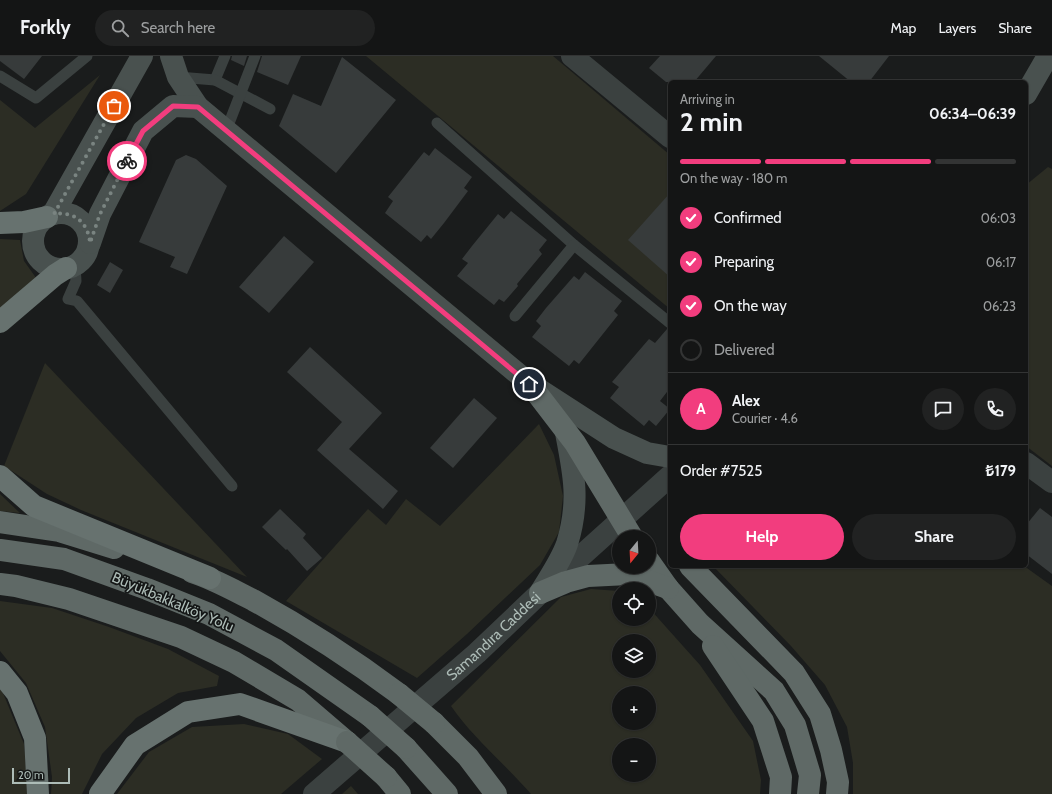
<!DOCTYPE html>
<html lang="en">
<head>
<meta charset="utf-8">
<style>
  :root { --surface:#141515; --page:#212222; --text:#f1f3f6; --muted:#9d9fa0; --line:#333434; --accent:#f23d7e }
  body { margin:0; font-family:Cabin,sans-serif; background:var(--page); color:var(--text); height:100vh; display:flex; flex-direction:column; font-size:15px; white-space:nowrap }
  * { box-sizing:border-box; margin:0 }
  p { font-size:13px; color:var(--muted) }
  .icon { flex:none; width:22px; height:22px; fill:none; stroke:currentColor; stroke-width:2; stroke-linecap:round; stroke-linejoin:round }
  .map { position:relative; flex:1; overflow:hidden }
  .drawer { position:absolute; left:668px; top:24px; width:360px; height:488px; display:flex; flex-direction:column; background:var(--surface); border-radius:6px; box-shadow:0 1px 3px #0004,0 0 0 1px var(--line) }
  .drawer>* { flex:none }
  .needle { width:26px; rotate:198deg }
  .tools { position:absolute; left:612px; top:474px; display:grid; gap:8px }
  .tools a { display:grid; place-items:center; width:44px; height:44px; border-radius:50%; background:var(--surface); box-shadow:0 1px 3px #0004,0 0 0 1px var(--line); font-size:20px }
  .scale { position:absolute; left:12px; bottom:10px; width:58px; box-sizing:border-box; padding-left:4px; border:2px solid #adbcb7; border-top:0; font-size:11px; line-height:14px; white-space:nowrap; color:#adbcb7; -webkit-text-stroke:3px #151717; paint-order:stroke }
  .pin { position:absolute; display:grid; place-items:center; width:34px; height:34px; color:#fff; margin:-17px; border:2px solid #fff; border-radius:50%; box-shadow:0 1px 4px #0007 }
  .courier { position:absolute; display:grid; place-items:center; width:40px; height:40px; margin:-20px; border:3px solid #f23d7e; border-radius:50%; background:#fff; color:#222; box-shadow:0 1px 5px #0007 }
  .headline em { font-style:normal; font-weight:800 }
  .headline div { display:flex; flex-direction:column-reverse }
  .headline { display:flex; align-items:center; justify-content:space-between; height:68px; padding:0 12px }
  h1 { font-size:26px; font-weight:800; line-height:30px }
  .bar { display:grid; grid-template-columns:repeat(4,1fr); gap:6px 4px; align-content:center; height:48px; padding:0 12px }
  .bar i { height:5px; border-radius:3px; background:var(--line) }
  .bar .on { background:var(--accent) }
  .bar p { grid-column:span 4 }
  .line { display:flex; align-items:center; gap:10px; padding:0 12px; border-top:1px solid var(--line) }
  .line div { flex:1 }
  .round { display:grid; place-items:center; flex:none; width:42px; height:42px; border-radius:21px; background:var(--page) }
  ol { padding:0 12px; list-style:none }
  li { display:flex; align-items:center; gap:12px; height:44px }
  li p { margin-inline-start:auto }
  li .icon { padding:4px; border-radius:50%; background:var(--accent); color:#fff; stroke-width:4 }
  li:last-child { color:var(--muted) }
  li i { width:22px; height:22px; border:2px solid var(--line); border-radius:50% }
  .primary-button { display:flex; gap:8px; margin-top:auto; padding:8px 12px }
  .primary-button a { flex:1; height:46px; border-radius:24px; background:var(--accent); color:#fff; font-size:16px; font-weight:800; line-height:46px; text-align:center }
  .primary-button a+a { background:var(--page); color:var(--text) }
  header { display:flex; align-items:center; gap:24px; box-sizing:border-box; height:56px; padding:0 20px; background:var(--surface); border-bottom:1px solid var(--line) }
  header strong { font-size:19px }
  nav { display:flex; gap:22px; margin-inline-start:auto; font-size:14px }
  .search { width:280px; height:36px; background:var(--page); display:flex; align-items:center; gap:10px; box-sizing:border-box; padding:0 14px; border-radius:22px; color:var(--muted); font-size:15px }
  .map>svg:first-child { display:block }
  .green { fill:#2c2d24; fill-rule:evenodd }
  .building { fill:#373b3b }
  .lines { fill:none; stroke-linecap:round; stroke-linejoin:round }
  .service { stroke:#3b4140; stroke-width:11 }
  .minor { stroke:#3b4140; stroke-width:22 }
  .tertiary { stroke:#3b4140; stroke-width:22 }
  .secondary { stroke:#49514f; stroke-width:22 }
  .trunk { stroke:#5f6966; stroke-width:22 }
  .motorway { stroke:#67726f; stroke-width:22 }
  .trunk-bridge { stroke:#5f6966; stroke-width:22 }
  .done { stroke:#7a8481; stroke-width:4; stroke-dasharray:0 7.2 }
  .route { stroke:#f23d7e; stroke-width:5 }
  .labels { text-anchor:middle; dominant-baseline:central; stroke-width:3.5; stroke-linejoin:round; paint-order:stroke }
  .street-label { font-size:15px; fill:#adbcb7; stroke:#151717 }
</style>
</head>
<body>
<header>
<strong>Forkly</strong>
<div class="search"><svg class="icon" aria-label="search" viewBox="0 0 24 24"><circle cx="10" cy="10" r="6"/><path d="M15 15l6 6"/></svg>Search here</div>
<nav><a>Map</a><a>Layers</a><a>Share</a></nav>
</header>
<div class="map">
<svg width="1052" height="738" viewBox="0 0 1052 738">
  <rect width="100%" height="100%" fill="#1a1c1c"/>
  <!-- green -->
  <g class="green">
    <polygon points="366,0 553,0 670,99 670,253"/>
    <polygon points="100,19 26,138 0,155 0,44 35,72"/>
    <polygon points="1048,111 1052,113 1052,410 1026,390 1026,129"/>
    <polygon points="0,183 20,184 24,205 39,226 0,263"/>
    <polygon points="45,307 247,521 81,454 47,438 4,410"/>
    <polygon points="539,368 554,399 563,440 559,476 540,509 467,578 417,622 286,545 368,453 386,469 406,443 440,470"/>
    <polygon points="0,438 20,457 0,455"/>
    <polygon points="713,510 1024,510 1052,530 1052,738 853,738 853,707 847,671 825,629 791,590"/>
    <path d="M591,533L619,535V563H649V552L700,609L753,685L761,724L760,738H531C505,708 473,682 451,650L561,541ZM619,585H649V615H619ZM619,637H649V667H619ZM619,689H649V719H619Z"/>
    <polygon points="0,545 52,552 109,571 168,593 219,620 217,630 178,637 136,662 102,698 82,738 51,738 52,721 45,671 26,627 0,595"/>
    <polygon points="0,633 3,637 24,688 28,738 0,738"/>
    <polygon points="244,668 288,678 322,703 281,738 117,738 149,696 192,671"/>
    <polygon points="351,730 358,738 342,738"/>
  </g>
  <!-- building -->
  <g class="building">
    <polygon points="0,0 42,0 24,23 0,5"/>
    <polygon points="232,0 247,0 244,10 231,4"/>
    <polygon points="262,0 301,0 288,29 257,16"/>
    <polygon points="660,0 716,0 694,26 666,26 649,12"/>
    <polygon points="819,0 889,0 869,26 851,26"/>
    <polygon points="342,1 396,44 336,117 279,70 293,38 321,50"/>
    <polygon points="435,92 472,121 464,132 468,135 444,167 431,183 427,179 421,186 385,157 393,145 388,141 424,96 429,100"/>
    <polygon points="186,99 196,103 227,130 187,218 170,211 175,201 139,186 176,104"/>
    <polygon points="670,137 670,221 628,184"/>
    <polygon points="511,155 547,184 539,194 542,198 517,228 518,230 504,246 499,243 494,249 457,220 468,207 462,203 472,190 498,158 504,163"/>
    <polygon points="284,180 314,206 269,257 239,231"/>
    <polygon points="110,206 123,214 110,237 97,229"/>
    <polygon points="585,216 622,245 614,255 618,259 579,308 574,304 569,310 532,281 541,270 536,265 546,252 574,220 579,224"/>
    <polygon points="667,273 670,274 670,332 660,345 670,353 656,370 649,364 644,370 610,342 619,331 612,326 649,283 655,287"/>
    <polygon points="310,291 382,357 349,393 398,435 383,453 317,394 342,366 287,316"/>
    <polygon points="474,342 497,362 453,412 430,392"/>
    <polygon points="1040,452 1052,461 1052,518 1026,498 1026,469"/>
    <polygon points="280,453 306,478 303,482 322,502 307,515 287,493 286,494 262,471"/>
  </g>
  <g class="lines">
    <!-- service -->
    <g class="service">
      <polyline points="0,20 36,42 87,0"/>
      <polyline points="178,21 215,24 225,0"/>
      <polyline points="215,24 270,53"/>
      <polyline points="437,67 574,189 670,267"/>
      <polyline points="226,75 255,0"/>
      <polyline points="75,209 76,225 68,243 77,245 232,430"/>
      <polyline points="515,260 574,189"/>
    </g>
    <!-- minor -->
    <g class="minor">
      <polyline points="572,0 670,81"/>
      <polyline points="1026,407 1052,426"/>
    </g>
    <!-- tertiary -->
    <path class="tertiary" id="s1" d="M314,738L477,597L540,537L670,420"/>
    <!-- secondary -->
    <g class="secondary">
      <polyline points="171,0 178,21 198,51 529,327 614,382 647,397 670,401"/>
      <polyline points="1026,38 1048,0"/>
      <circle cx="61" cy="185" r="28"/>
      <polyline points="53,158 142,0"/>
      <polyline points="90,187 100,158 143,75 173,50 198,51"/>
      <path d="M540,537C549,522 561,505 567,488C580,446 574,418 566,377"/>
    </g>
    <!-- trunk -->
    <g class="trunk">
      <polyline points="529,327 575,387 632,481"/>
      <polyline points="0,466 59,475 114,492"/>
      <polyline points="0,494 64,503 147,533 209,558 276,594 370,660"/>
      <polyline points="649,505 668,532 700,568 774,635 795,669 810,719 808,738"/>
      <polyline points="690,510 794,617 820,658 831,694 838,726 837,738"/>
      <path d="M192,516C214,523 233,534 253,544C304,572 352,603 399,638"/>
      <polyline points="0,528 16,530 69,543 181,581 234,606 298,644 347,686"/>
      <polyline points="540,537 566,526 588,520 628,518 668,532"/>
      <polyline points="713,590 763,665 781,721 780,738"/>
      <polyline points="434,667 468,701 496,738"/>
      <polyline points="406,692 447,738"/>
      <polyline points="386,721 400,738"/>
    </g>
    <!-- motorway -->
    <g class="motorway">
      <polyline points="0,167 24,166 47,161"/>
      <polyline points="0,266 55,219 66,212"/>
      <polyline points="0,420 34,450 210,522"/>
      <polyline points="0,616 17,637 35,682 38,738"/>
      <polyline points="100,738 135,689 188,656 240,648 347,686"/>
    </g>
    <!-- trunk-bridge -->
    <g class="trunk-bridge">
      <polyline points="399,638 434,667"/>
      <polyline points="370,660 406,692"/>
      <polyline points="347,686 386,721"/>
    </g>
  </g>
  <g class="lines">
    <!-- done -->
    <path class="done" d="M114,50L54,158C74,155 88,166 90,187L100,158L127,105"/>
    <!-- route -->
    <polyline class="route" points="127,105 143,75 173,50 198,51 529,328"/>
  </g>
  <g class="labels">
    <!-- street labels -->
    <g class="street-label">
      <text transform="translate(173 546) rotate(23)">Büyükbakkalköy Yolu</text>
      <text stroke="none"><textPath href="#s1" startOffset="239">Samandıra Caddesi</textPath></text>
    </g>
  </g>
</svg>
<div class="tools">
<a><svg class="needle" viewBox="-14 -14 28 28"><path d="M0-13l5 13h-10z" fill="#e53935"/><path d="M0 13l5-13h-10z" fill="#9d9fa0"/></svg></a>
<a><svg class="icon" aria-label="locate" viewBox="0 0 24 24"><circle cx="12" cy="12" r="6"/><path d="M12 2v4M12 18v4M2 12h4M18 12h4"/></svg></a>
<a><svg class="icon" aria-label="layers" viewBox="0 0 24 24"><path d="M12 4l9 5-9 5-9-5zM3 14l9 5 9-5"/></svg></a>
<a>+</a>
<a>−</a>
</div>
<div class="scale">20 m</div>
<div class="pin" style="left:114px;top:50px;background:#ea580c"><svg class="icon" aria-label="bag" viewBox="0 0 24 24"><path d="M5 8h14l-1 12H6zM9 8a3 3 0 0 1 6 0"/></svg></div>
<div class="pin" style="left:529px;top:328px;background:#1f2937"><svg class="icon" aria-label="home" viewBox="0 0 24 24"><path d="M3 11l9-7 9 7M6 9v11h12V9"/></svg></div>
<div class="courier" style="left:127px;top:105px"><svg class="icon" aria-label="bike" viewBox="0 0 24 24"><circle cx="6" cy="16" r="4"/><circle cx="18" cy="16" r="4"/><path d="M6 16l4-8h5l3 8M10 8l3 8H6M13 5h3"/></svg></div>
<section class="drawer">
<div class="headline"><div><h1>2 min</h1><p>Arriving in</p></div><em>06:34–06:39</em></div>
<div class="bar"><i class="on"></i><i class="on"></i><i class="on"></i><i></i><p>On the way · 180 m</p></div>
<ol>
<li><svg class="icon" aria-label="check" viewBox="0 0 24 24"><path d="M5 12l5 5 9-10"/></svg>Confirmed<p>06:03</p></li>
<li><svg class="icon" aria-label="check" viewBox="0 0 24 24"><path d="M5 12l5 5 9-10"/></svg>Preparing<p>06:17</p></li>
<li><svg class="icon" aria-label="check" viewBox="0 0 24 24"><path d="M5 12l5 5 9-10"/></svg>On the way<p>06:23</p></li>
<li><i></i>Delivered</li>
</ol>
<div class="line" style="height:72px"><b class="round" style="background:var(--accent);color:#fff">A</b><div><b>Alex</b><p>Courier · 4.6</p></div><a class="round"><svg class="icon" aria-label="chat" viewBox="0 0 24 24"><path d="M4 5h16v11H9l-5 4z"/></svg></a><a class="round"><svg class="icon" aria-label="phone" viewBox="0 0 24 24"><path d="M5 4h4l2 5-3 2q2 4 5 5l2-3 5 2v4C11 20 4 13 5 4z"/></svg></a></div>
<div class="line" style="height:52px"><div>Order #7525</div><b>₺179</b></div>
<div class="primary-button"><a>Help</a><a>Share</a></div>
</section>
</div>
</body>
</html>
